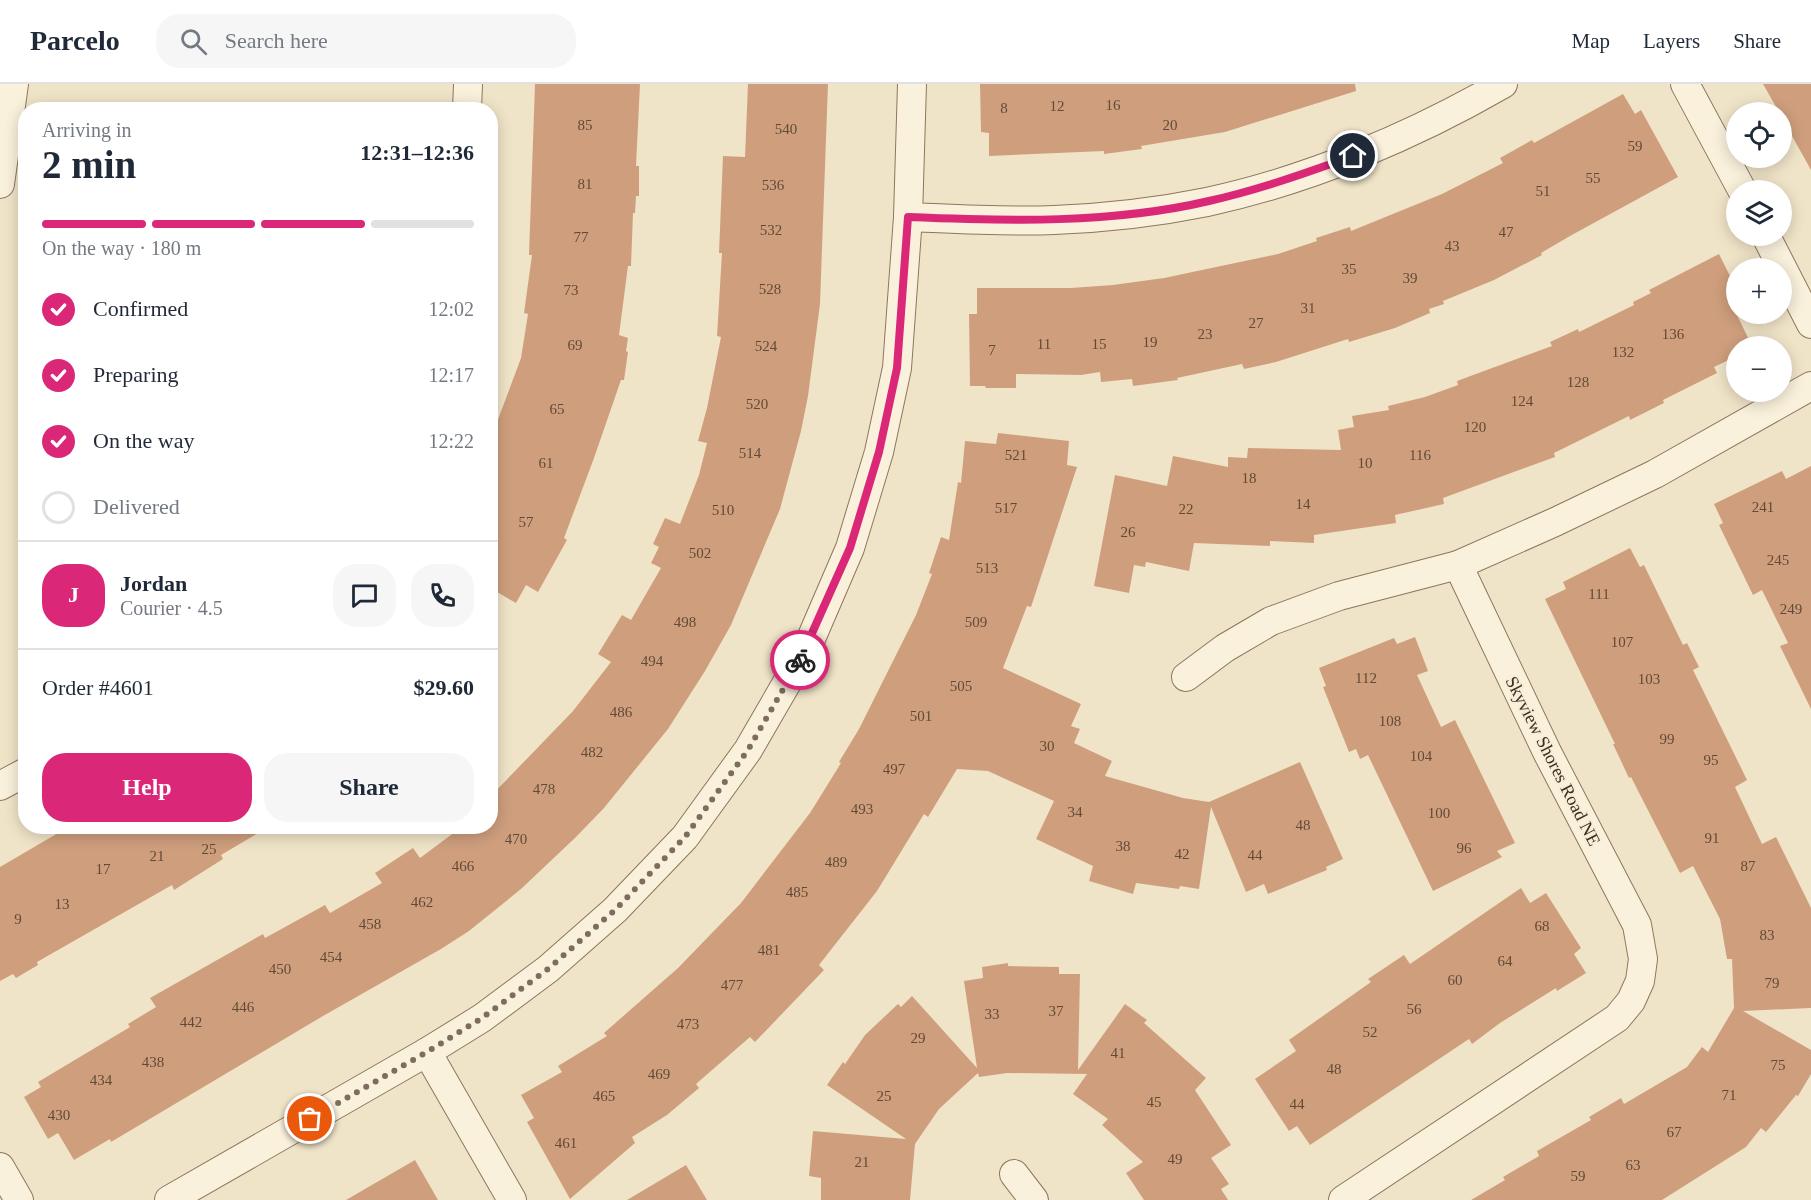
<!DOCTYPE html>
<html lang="en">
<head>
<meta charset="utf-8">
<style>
  :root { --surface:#fff; --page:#f6f6f7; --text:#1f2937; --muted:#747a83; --line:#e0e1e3; --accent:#db2777 }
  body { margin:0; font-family:"Times New Roman",serif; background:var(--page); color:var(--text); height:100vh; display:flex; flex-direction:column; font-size:22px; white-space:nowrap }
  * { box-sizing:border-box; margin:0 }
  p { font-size:20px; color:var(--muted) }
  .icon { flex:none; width:33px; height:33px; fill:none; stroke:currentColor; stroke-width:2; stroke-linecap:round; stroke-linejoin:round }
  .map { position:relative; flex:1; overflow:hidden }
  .sheet { position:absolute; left:18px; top:18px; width:480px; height:732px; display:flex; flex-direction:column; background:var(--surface); border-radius:24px; box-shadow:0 3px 15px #0003 }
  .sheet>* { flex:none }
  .tools { position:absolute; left:1726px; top:18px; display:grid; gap:12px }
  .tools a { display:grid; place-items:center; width:66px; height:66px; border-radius:50%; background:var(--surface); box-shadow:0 3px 15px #0003; font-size:30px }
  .pin { position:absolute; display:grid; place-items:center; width:51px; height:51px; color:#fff; margin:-26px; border:3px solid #fff; border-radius:50%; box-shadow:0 2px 6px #0007 }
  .courier { position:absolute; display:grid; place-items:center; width:60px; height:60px; margin:-30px; border:4px solid #db2777; border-radius:50%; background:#fff; color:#222; box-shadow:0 2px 8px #0007 }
  .headline em { font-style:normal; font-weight:600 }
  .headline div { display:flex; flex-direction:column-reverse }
  .headline { display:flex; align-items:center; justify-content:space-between; height:102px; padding:0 24px }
  h1 { font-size:39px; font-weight:600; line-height:45px }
  .bar { display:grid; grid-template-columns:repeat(4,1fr); gap:9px 6px; align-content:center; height:72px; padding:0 24px }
  .bar i { height:8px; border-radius:4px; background:var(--line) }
  .bar .active { background:var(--accent) }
  .bar p { grid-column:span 4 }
  .line { display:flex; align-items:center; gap:15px; padding:0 24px; border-top:2px solid var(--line) }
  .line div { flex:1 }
  .round { display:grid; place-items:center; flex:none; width:63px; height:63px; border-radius:24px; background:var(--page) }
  ol { padding:0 24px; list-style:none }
  li { display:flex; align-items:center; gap:18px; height:66px }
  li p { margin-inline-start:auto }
  li .icon { padding:6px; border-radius:50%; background:var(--accent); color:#fff; stroke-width:4 }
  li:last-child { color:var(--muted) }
  li i { width:33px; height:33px; border:3px solid var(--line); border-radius:50% }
  .primary-button { display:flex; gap:12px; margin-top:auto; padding:12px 24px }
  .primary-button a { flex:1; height:69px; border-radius:24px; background:var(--accent); color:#fff; font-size:24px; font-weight:600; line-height:69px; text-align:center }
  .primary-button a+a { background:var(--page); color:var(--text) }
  header { display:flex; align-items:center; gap:36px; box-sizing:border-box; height:84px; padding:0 30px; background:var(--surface); border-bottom:2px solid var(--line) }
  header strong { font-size:28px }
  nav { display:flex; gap:33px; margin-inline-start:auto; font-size:21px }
  .search { width:420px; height:54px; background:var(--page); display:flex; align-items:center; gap:15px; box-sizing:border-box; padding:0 21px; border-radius:24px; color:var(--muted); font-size:22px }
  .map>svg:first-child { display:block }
  .building { fill:#cf9f7d }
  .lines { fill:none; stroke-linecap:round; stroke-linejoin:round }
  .minor-casing { stroke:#8d765c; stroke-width:30 }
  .minor { stroke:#faf1dc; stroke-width:28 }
  .done { stroke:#7c6e5b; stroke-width:6; stroke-dasharray:0 10.8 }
  .route { stroke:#db2777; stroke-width:8 }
  .labels { text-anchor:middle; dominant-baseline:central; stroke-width:4.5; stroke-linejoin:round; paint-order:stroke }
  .number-label { font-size:15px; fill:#624a37 }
  .street-label { font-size:18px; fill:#3d2e20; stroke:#f7eed8 }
</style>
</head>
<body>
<header>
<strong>Parcelo</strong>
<div class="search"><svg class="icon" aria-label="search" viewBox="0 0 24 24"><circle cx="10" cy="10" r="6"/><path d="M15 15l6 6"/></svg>Search here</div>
<nav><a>Map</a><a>Layers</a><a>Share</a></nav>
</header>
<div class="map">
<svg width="1811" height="1116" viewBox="0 0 1811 1116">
  <rect width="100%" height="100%" fill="#f0e4c8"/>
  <!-- building -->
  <g class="building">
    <polygon points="535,0 640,0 636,82 639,82 639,112 636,112 635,129 633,129 631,182 628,182 619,251 628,254 626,267 628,268 624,296 621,296 594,374 564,454 567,456 538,508 526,501 516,519 490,504 490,357 521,274 528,230 524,229 532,171 529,171"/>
    <polygon points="748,0 828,0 820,220 808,312 801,347 780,425 731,541 705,587 668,645 604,724 576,753 521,805 469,847 441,865 323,932 111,1058 110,1055 74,1076 58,1049 48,1055 24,1013 41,1003 38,998 130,943 128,940 156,923 150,914 263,850 265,854 325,821 330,829 382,799 375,789 413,764 420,774 459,745 461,747 465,742 490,742 490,713 573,627 611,578 598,570 622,531 631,536 661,484 651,479 659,463 653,460 665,434 680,440 699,391 707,359 698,357 707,324 721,253 717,252 722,169 719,169 723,72 745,73"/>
    <polygon points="980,0 1355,0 1356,7 1225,48 1141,62 1142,65 1104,70 1104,67 989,72 989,49 981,48"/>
    <polygon points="1763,0 1811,0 1811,86 1782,34 1782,28 1779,28"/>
    <polygon points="1623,10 1635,30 1641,26 1678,93 1570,152 1541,169 1542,171 1494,196 1443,217 1444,220 1429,225 1430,229 1395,244 1349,258 1348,255 1276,278 1244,285 1242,280 1177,294 1178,296 1133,302 1132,295 1101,298 1100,288 1081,291 1016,290 1016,304 986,304 985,302 970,302 969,230 977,230 977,204 1071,204 1113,201 1164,194 1278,170 1317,157 1316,154 1350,143 1351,147 1442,110 1503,79 1500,74 1532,56 1534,59"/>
    <polygon points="1719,170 1737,206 1737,231 1752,262 1737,262 1737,272 1714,283 1717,289 1663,316 1664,319 1630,336 1629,332 1554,369 1555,373 1443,414 1444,420 1395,431 1396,439 1314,451 1314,459 1270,457 1270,462 1194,459 1189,487 1146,478 1145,483 1134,481 1129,509 1094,502 1115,391 1167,402 1173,372 1228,383 1228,373 1247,374 1248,364 1341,366 1338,346 1354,343 1352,332 1389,326 1388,322 1425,313 1458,301 1457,297 1552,262 1550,258 1578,245 1579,248 1634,221 1633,218 1651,209 1649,206"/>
    <polygon points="998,349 1069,357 1067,381 1077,383 1031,523 1027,522 1003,584 1081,620 1071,642 1080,645 1074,659 1112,677 1105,692 1183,714 1209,718 1300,678 1343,775 1326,783 1327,786 1268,810 1264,800 1246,808 1211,723 1199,805 1180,802 1179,805 1136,799 1133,810 1089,797 1093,782 1036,755 1054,717 988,687 957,685 928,733 924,730 877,807 819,881 824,886 755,958 750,953 696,1000 699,1004 667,1031 632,1053 635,1059 570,1115 527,1038 534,1034 521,1011 562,988 558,982 607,952 604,949 678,884 741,819 810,729 841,679 839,678 859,645 916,531 932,490 929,489 941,453 949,456 958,398 961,399 965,357 996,360"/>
    <polygon points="1811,382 1811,625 1780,562 1788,559 1762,506 1753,511 1719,441 1723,439 1714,420 1782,387 1786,395"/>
    <polygon points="1630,464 1640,483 1644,481 1683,561 1687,559 1699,583 1693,586 1747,696 1735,703 1762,760 1776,753 1811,824 1811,924 1743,927 1811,966 1811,990 1798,1012 1796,1011 1766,1048 1761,1044 1746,1063 1662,1116 1471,1116 1505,1096 1503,1093 1539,1072 1537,1067 1591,1036 1589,1033 1621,1014 1624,1020 1687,983 1702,963 1708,968 1734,924 1732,875 1727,875 1720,835 1693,782 1680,789 1631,693 1629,694 1613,660 1615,660 1545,515 1566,505 1563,498"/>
    <polygon points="1415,553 1428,587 1417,591 1441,643 1455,636 1515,759 1497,767 1502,773 1433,807 1368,671 1360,675 1356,665 1349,668 1323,603 1326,602 1319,584 1394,554 1397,560"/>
    <polygon points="70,742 270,742 221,771 223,775 174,806 172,801 37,878 38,881 16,894 13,890 0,897 0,783"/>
    <polygon points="1521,804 1530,819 1546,809 1581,864 1574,870 1586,889 1557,907 1556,904 1500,939 1472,960 1469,955 1310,1061 1297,1042 1289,1047 1255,995 1296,967 1289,956 1371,898 1368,895 1404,871 1410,880"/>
    <polygon points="1008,879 1008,882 1059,883 1059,890 1080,890 1078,986 1125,920 1147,936 1144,939 1206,994 1195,1006 1231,1061 1211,1074 1229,1100 1221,1105 1228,1116 1144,1116 1126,1089 1143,1078 1102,1041 1108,1035 1073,1010 1087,990 1007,989 979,993 978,989 939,1025 915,1060 910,1116 821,1116 821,1094 809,1092 813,1047 906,1055 827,1001 843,978 845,980 865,951 898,920 901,923 912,912 977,984 964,897 983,894 982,883"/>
    <polygon points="415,1076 438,1116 346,1116"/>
    <polygon points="686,1081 707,1116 627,1116"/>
  </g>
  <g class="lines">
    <defs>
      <g id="minor">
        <polyline points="1685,0 1742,106"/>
        <polyline points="467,26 468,0"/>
        <polyline points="0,100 14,0"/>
        <path d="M908,133C957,135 1005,138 1054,136C1105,134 1158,128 1207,118C1309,96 1413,52 1503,0"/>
        <polyline points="1766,152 1811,240"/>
        <polyline points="1186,593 1225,564 1271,537 1339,512 1458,481"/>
        <polyline points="0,702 26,688"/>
        <polyline points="427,968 512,1116"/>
        <polyline points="0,1083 19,1116"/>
        <polyline points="1014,1090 1034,1116"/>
        <polyline points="169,1116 427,968 482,934 548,885 615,826 685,753 748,666 807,564 850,464 879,368 897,284 908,133 912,0"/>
        <polyline points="1343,1116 1617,934 1631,917 1640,897 1643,875 1637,841 1547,668 1458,481 1555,438 1655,390 1811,302"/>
      </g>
    </defs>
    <!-- minor casing -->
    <use href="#minor" class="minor-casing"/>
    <!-- minor -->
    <use href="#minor" class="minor"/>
  </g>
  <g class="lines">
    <!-- done -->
    <polyline class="done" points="310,1035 427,968 482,934 548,885 615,826 685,753 748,666 800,576"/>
    <!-- route -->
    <path class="route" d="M800,576L850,464L879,368L897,284L908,133C1008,137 1111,140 1209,117C1258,106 1306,89 1353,72"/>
  </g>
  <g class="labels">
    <!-- number labels -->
    <g class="number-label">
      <text x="1113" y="21">16</text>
      <text x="1057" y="22">12</text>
      <text x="1004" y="24">8</text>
      <text x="585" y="41">85</text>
      <text x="1170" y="41">20</text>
      <text x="786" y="45">540</text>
      <text x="1635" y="62">59</text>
      <text x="1593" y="94">55</text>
      <text x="585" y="100">81</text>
      <text x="773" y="101">536</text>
      <text x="1543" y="107">51</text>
      <text x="771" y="146">532</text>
      <text x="1506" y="148">47</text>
      <text x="581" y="153">77</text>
      <text x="1452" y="162">43</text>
      <text x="1349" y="185">35</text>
      <text x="1410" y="194">39</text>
      <text x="770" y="205">528</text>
      <text x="571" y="206">73</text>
      <text x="1308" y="224">31</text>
      <text x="1256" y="239">27</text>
      <text x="1205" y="250">23</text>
      <text x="1673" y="250">136</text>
      <text x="1150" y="258">19</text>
      <text x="1044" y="260">11</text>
      <text x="1099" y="260">15</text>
      <text x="575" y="261">69</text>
      <text x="766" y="262">524</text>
      <text x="992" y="266">7</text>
      <text x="1623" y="268">132</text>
      <text x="1578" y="298">128</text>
      <text x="1522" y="317">124</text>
      <text x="757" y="320">520</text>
      <text x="557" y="325">65</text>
      <text x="1475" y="343">120</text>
      <text x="750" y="369">514</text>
      <text x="1016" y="371">521</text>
      <text x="1420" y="371">116</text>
      <text x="546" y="379">61</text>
      <text x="1365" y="379">10</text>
      <text x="1249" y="394">18</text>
      <text x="1303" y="420">14</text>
      <text x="1763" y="423">241</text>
      <text x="1006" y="424">517</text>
      <text x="1186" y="425">22</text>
      <text x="723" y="426">510</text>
      <text x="526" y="438">57</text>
      <text x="1128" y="448">26</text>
      <text x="700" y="469">502</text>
      <text x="1778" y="476">245</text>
      <text x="987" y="484">513</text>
      <text x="1599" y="510">111</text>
      <text x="1791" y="525">249</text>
      <text x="685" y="538">498</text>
      <text x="976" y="538">509</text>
      <text x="1622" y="558">107</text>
      <text x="652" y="577">494</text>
      <text x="1366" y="594">112</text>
      <text x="1649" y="595">103</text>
      <text x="961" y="602">505</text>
      <text x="621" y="628">486</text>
      <text x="921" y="632">501</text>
      <text x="1390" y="637">108</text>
      <text x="1667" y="655">99</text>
      <text x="1047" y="662">30</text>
      <text x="592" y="668">482</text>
      <text x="1421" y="672">104</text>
      <text x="1711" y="676">95</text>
      <text x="894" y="685">497</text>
      <text x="544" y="705">478</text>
      <text x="862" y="725">493</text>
      <text x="1075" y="728">34</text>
      <text x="1439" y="729">100</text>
      <text x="1303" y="741">48</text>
      <text x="1712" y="754">91</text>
      <text x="516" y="755">470</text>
      <text x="1123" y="762">38</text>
      <text x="1464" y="764">96</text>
      <text x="209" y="765">25</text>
      <text x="1182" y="770">42</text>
      <text x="1255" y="771">44</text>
      <text x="157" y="772">21</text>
      <text x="836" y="778">489</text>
      <text x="463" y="782">466</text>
      <text x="1748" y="782">87</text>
      <text x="103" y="785">17</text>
      <text x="797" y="808">485</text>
      <text x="422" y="818">462</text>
      <text x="62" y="820">13</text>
      <text x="18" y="835">9</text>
      <text x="370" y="840">458</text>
      <text x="1542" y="842">68</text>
      <text x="1767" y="851">83</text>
      <text x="769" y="866">481</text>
      <text x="331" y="873">454</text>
      <text x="1505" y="877">64</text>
      <text x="280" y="885">450</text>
      <text x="1455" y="896">60</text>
      <text x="1772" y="899">79</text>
      <text x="732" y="901">477</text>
      <text x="243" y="923">446</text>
      <text x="1414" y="925">56</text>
      <text x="1056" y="927">37</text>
      <text x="992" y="930">33</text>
      <text x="191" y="938">442</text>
      <text x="688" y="940">473</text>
      <text x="1370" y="948">52</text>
      <text x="918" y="954">29</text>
      <text x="1118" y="969">41</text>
      <text x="153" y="978">438</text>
      <text x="1778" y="981">75</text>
      <text x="1334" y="985">48</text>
      <text x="659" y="990">469</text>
      <text x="101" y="996">434</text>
      <text x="1729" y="1011">71</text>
      <text x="604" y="1012">465</text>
      <text x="884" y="1012">25</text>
      <text x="1154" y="1018">45</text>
      <text x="1297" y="1020">44</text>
      <text x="59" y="1031">430</text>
      <text x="1674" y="1048">67</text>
      <text x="566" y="1059">461</text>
      <text x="1175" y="1075">49</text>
      <text x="862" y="1078">21</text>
      <text x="1633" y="1081">63</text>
      <text x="1578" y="1092">59</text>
    </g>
    <!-- street labels -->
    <g class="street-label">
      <text transform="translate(1553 677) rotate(63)">Skyview Shores Road NE</text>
    </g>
  </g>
</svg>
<div class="tools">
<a><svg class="icon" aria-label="locate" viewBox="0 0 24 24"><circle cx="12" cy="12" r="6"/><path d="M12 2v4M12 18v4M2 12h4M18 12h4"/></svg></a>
<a><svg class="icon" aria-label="layers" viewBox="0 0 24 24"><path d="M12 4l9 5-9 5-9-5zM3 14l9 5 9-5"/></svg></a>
<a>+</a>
<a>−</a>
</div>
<div class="pin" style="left:310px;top:1035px;background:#ea580c"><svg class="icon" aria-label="bag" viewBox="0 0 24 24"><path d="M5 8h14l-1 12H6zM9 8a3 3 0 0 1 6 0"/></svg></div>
<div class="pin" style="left:1353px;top:72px;background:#1f2937"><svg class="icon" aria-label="home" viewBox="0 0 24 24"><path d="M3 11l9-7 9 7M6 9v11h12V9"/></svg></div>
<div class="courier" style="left:800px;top:576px"><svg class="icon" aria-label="bike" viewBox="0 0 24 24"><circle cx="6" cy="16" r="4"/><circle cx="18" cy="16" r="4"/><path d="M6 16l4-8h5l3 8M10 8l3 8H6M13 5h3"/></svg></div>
<section class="sheet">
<div class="headline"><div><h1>2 min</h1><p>Arriving in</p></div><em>12:31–12:36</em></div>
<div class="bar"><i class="active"></i><i class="active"></i><i class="active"></i><i></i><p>On the way · 180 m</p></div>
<ol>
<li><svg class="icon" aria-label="check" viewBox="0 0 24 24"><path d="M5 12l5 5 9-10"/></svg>Confirmed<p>12:02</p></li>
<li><svg class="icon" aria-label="check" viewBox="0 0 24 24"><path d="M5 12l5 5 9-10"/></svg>Preparing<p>12:17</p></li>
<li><svg class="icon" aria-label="check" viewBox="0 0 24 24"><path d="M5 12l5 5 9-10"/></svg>On the way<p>12:22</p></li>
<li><i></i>Delivered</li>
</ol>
<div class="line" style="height:108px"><b class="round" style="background:var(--accent);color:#fff">J</b><div><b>Jordan</b><p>Courier · 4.5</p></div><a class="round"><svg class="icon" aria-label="chat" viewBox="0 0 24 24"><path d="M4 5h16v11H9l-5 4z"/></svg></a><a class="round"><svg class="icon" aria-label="phone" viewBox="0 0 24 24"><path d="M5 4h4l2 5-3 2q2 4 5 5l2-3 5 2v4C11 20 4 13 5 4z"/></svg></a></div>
<div class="line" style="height:78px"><div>Order #4601</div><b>$29.60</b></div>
<div class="primary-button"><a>Help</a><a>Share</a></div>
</section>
</div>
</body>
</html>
